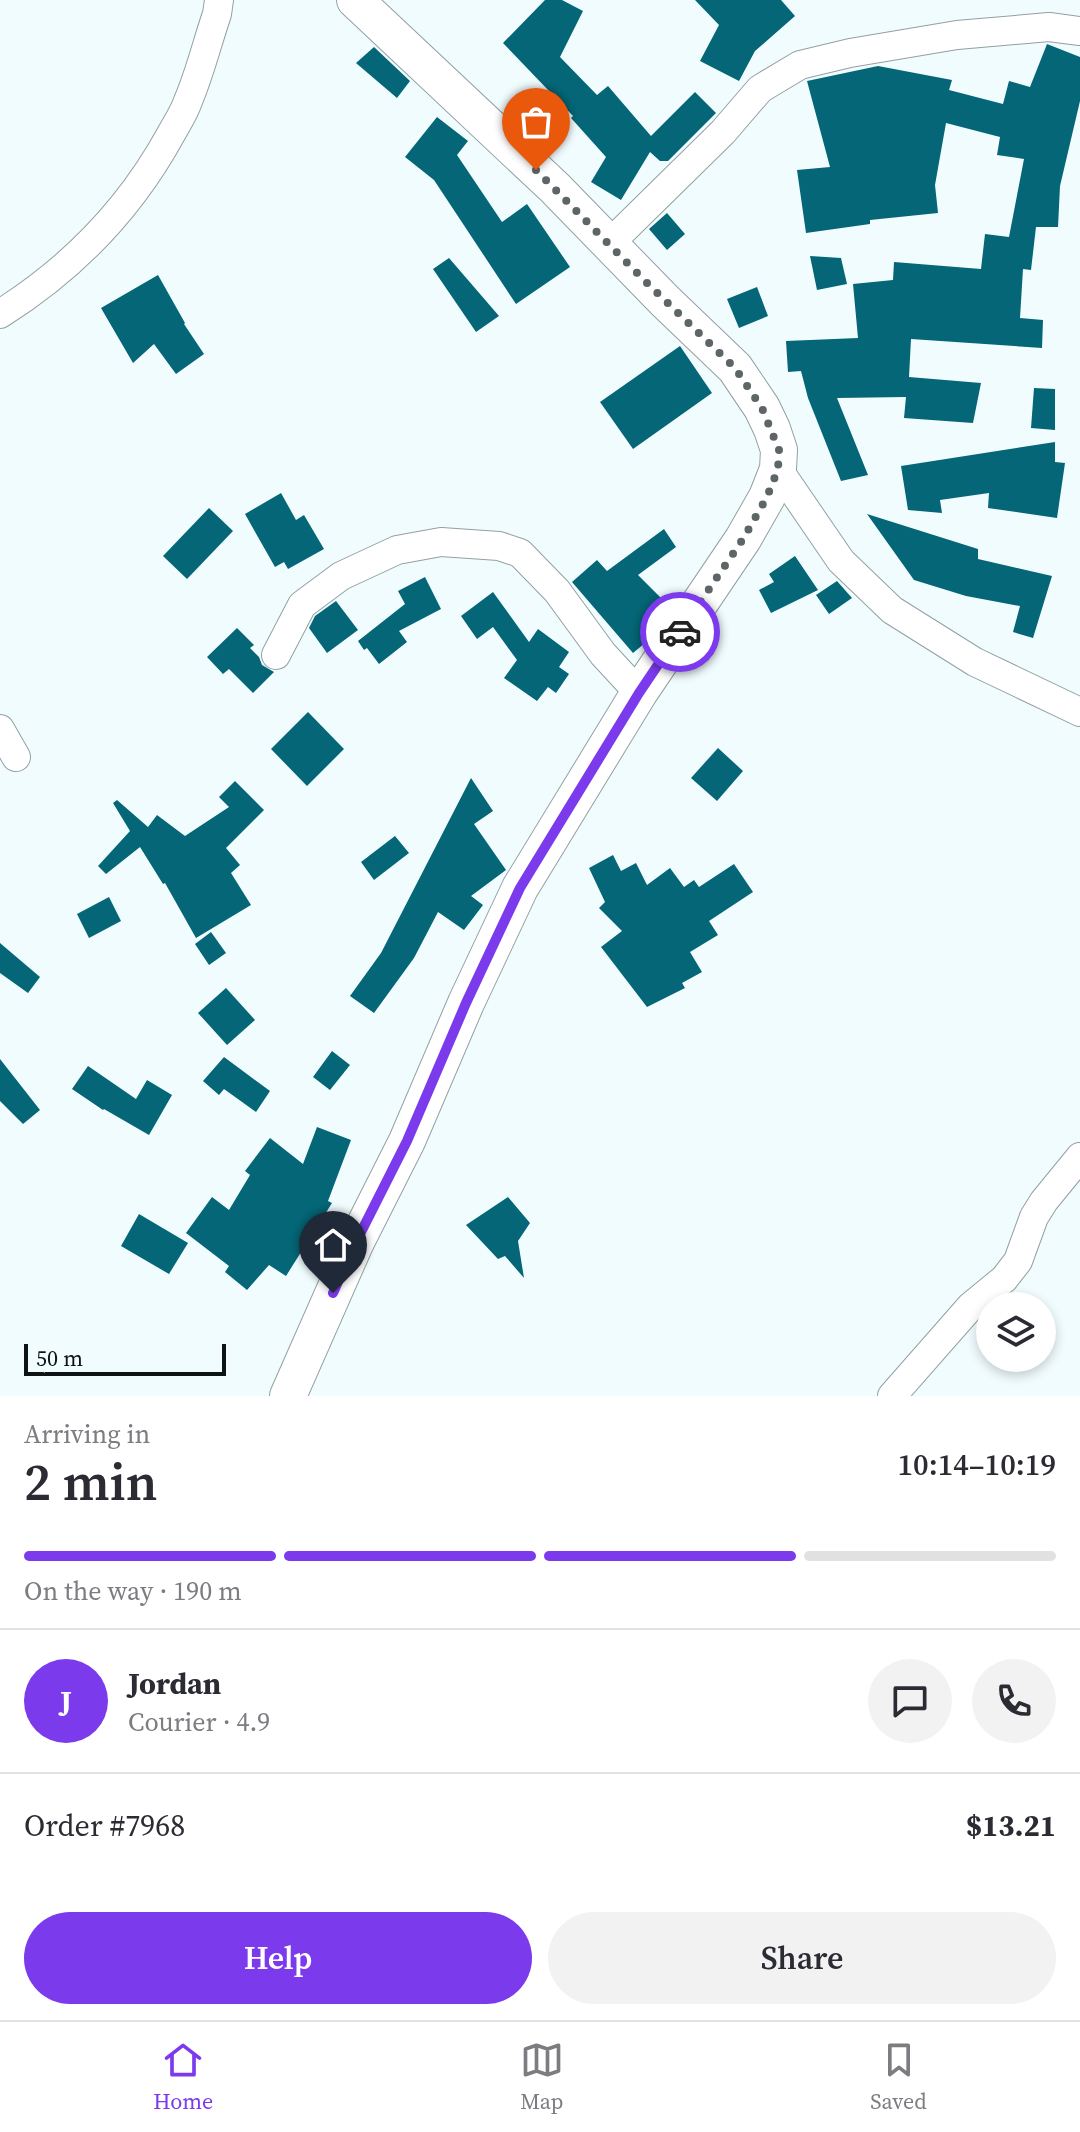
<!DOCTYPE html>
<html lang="en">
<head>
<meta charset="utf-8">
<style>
  :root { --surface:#fff; --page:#f2f2f3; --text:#2b2b33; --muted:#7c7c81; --line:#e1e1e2; --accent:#7c3aed }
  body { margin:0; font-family:"Source Serif 4",serif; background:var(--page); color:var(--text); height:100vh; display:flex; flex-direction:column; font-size:30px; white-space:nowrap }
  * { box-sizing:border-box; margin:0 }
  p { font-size:26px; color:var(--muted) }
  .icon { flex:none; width:44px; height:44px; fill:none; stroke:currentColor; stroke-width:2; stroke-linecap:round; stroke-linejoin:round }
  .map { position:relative; height:1396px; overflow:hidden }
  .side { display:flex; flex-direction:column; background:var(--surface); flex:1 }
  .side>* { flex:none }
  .buttons { position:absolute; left:976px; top:1292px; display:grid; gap:16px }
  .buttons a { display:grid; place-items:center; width:80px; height:80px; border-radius:50%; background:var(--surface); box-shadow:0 4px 12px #0003; font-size:40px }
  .scale { position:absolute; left:24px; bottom:20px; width:202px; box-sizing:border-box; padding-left:8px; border:4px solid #0e1314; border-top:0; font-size:22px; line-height:28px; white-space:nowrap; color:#0e1314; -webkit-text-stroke:6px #f1fcff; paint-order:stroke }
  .pin { position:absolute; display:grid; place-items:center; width:68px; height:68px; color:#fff; margin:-82px -34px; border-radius:50% 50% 50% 0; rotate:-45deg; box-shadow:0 0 8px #0007 }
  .pin .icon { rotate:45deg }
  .courier { position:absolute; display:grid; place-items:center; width:80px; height:80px; margin:-40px; border:6px solid #7c3aed; border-radius:50%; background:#fff; color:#222; box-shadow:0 2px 10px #0007 }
  .summary em { font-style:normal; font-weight:600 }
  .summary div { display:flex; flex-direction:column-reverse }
  .summary { display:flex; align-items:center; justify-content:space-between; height:136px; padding:0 24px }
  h1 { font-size:52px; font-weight:600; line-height:60px }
  .bar { display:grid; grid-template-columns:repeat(4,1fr); gap:12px 8px; align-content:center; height:96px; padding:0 24px }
  .bar i { height:10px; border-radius:6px; background:var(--line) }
  .bar .on { background:var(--accent) }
  .bar p { grid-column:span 4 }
  .line { display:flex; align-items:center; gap:20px; padding:0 24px; border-top:2px solid var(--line) }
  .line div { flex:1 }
  .round { display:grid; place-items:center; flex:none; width:84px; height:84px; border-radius:42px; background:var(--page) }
  .cta { display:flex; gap:16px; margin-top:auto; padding:16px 24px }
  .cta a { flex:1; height:92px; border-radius:48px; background:var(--accent); color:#fff; font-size:32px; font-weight:600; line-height:92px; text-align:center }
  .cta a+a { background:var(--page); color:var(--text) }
  .tab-bar { display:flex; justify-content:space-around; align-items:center; height:112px; border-top:2px solid var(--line); background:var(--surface); font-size:22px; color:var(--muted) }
  .tab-bar a { display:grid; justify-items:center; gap:4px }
  .tab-bar .on { color:var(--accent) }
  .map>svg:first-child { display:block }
  .building { fill:#046676 }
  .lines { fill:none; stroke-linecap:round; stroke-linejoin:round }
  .minor-casing { stroke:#93a0a3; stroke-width:30 }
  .major-casing { stroke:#93a0a3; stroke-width:38 }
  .minor { stroke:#fff; stroke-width:28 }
  .major { stroke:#fff; stroke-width:36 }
  .done { stroke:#5d6566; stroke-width:8; stroke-dasharray:0 14.4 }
  .route { stroke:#7c3aed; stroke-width:10 }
</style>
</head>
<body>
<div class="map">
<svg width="1080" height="1396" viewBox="0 0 1080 1396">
  <rect width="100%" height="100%" fill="#f1fcff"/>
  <!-- building -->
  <g class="building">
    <polygon points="545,0 562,0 583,11 560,57 597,95 608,86 651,136 695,92 716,113 668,161 660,161 650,152 621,200 591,182 606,157 571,118 573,116 503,43"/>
    <polygon points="695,0 781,0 795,16 755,51 739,81 700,61 719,25"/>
    <polygon points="1047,44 1080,57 1080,101 1060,186 1058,227 1036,227 1031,270 1023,269 1020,318 1043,320 1042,348 911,339 909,377 981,383 973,423 904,418 906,397 837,398 868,475 841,481 808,398 801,371 788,372 786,341 858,338 853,284 893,280 894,262 981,269 985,234 1009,237 1024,159 997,155 1000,137 946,123 935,185 938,213 870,220 870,224 806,233 797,170 830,167 807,81 878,66 952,80 949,90 1003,104 1009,81 1030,87"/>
    <polygon points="374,47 410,81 397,98 356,63"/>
    <polygon points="437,117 468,141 457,155 502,222 527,204 570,267 516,304 434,180 405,157"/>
    <polygon points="667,213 685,234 667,250 649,229"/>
    <polygon points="810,256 841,258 847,284 817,290"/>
    <polygon points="449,258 499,316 476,332 433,269"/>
    <polygon points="158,275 185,323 184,324 204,354 176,374 154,344 133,363 101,308"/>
    <polygon points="757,287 768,316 739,328 727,299"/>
    <polygon points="680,346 712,393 633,449 600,402"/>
    <polygon points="1034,388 1055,389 1055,430 1031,428"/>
    <polygon points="1055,442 1055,462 1065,463 1057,518 988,508 989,493 940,500 942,513 908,510 901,466"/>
    <polygon points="281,493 296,520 304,515 324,549 288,569 284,562 275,567 245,514"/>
    <polygon points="209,508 233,531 187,579 163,556"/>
    <polygon points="867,514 978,549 978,559 1052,576 1033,638 1013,632 1020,606 966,596 914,580"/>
    <polygon points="664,529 676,547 638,575 667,604 651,622 657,629 651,638 633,653 572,582 597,560 607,571"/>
    <polygon points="795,556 818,590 771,613 759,590 774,582 769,574"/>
    <polygon points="425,577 441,609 399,631 407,642 379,664 367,648 364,650 358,641 405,604 398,591"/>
    <polygon points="837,581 852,598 829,614 816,595"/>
    <polygon points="493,592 529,642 538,629 569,652 559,667 569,674 556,693 548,687 537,701 504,678 517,660 493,627 477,639 461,616"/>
    <polygon points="336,601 358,630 327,653 309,628 315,616"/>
    <polygon points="237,628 254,645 250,648 259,657 262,665 274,672 253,693 229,669 223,674 207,657"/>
    <polygon points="308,712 344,749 307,786 271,749"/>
    <polygon points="718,748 743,771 717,801 691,778"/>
    <polygon points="471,778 493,811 474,824 506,870 471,896 483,905 464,930 438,912 414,958 374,1013 350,996 381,953"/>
    <polygon points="235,781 264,810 226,848 240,865 231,873 251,905 196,938 165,883 163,884 140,847 106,874 98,866 130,831 113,803 117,800 148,827 157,815 185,836 229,807 219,797"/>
    <polygon points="395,836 409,853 374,880 361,862"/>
    <polygon points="613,855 621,871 636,863 647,885 670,868 684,887 694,880 699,887 734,864 753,892 709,921 718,935 690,952 702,972 682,983 685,988 647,1007 601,947 622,931 599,908 605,902 589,868"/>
    <polygon points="109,897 121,921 89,938 77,914"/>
    <polygon points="211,932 226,953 209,965 195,944"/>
    <polygon points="0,943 40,977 28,993 0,973"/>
    <polygon points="226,988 255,1020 227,1045 198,1013"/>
    <polygon points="332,1051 350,1065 330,1090 313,1077"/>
    <polygon points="224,1057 270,1091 256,1112 224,1089 219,1095 203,1081"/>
    <polygon points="0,1059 40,1110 23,1124 0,1101"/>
    <polygon points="88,1066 136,1099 147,1080 172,1095 149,1135 104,1109 103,1110 72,1089"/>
    <polygon points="317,1127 351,1140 328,1201 332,1203 286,1276 269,1265 247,1290 225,1272 229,1266 186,1233 212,1197 229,1210 250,1175 245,1171 270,1138 303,1164"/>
    <polygon points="508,1197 530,1223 518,1241 524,1278 505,1256 498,1259 466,1225"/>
    <polygon points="139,1214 188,1243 169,1274 121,1246"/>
  </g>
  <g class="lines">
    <defs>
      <g id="minor">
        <polyline points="608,245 723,132 760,89 800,65 850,53 957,35 1049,27 1080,31"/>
        <path d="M0,314C73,268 130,209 171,134C177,123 184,113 188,101C200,73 207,43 217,14L219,0"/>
        <polyline points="778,469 841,561 892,610 975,662 1080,712"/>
        <polyline points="276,655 302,605 341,576 397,550 441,542 499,546 520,553 557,591 603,654 639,693"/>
        <polyline points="0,729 16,757"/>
        <polyline points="892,1396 971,1306 1004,1279 1018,1261 1034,1217 1044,1201 1080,1157"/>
      </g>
      <polyline id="major" points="288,1396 355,1244 407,1141 466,1003 520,888 639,693 743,539 767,497 778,469 779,450 772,429 762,408 735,368 665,301 555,188 355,0"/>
    </defs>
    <!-- minor casing -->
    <use href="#minor" class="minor-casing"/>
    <!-- major casing -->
    <use href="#major" class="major-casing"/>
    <!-- minor -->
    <use href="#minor" class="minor"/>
    <!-- major -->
    <use href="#major" class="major"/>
  </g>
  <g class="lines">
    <!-- done -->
    <polyline class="done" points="536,170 646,282 735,368 762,408 779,450 778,469 767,497 743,539 680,632"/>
    <!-- route -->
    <polyline class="route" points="333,1293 355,1244 407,1141 466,1003 520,888 639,693 680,632"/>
  </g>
</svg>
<div class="buttons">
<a><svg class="icon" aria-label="layers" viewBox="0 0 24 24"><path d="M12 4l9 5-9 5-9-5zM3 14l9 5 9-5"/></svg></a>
</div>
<div class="scale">50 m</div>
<div class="pin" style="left:536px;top:170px;background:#ea580c"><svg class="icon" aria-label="bag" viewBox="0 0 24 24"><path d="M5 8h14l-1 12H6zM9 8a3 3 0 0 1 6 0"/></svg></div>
<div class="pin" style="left:333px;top:1293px;background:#1f2937"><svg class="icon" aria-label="home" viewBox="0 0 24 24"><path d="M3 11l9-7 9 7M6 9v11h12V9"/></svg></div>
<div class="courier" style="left:680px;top:632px"><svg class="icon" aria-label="car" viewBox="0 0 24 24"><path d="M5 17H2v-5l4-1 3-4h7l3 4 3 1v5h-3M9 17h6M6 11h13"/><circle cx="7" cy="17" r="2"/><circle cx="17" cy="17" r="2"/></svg></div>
</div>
<section class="side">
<div class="summary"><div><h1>2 min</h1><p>Arriving in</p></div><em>10:14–10:19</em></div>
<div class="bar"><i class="on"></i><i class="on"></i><i class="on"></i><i></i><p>On the way · 190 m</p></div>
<div class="line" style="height:144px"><b class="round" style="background:var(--accent);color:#fff">J</b><div><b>Jordan</b><p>Courier · 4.9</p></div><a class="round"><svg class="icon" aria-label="chat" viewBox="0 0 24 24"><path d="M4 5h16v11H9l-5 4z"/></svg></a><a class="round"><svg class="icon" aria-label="phone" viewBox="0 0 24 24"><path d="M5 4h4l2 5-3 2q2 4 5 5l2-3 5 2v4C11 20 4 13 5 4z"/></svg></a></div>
<div class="line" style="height:104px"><div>Order #7968</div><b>$13.21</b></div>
<div class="cta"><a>Help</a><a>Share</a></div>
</section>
<nav class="tab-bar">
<a class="on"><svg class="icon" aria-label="home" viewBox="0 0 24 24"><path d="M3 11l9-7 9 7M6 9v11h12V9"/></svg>Home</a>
<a><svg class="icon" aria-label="map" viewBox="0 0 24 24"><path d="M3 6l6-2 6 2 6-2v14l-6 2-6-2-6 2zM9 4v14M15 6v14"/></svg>Map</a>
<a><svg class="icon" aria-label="saved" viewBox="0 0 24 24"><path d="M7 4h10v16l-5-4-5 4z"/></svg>Saved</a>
</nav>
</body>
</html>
